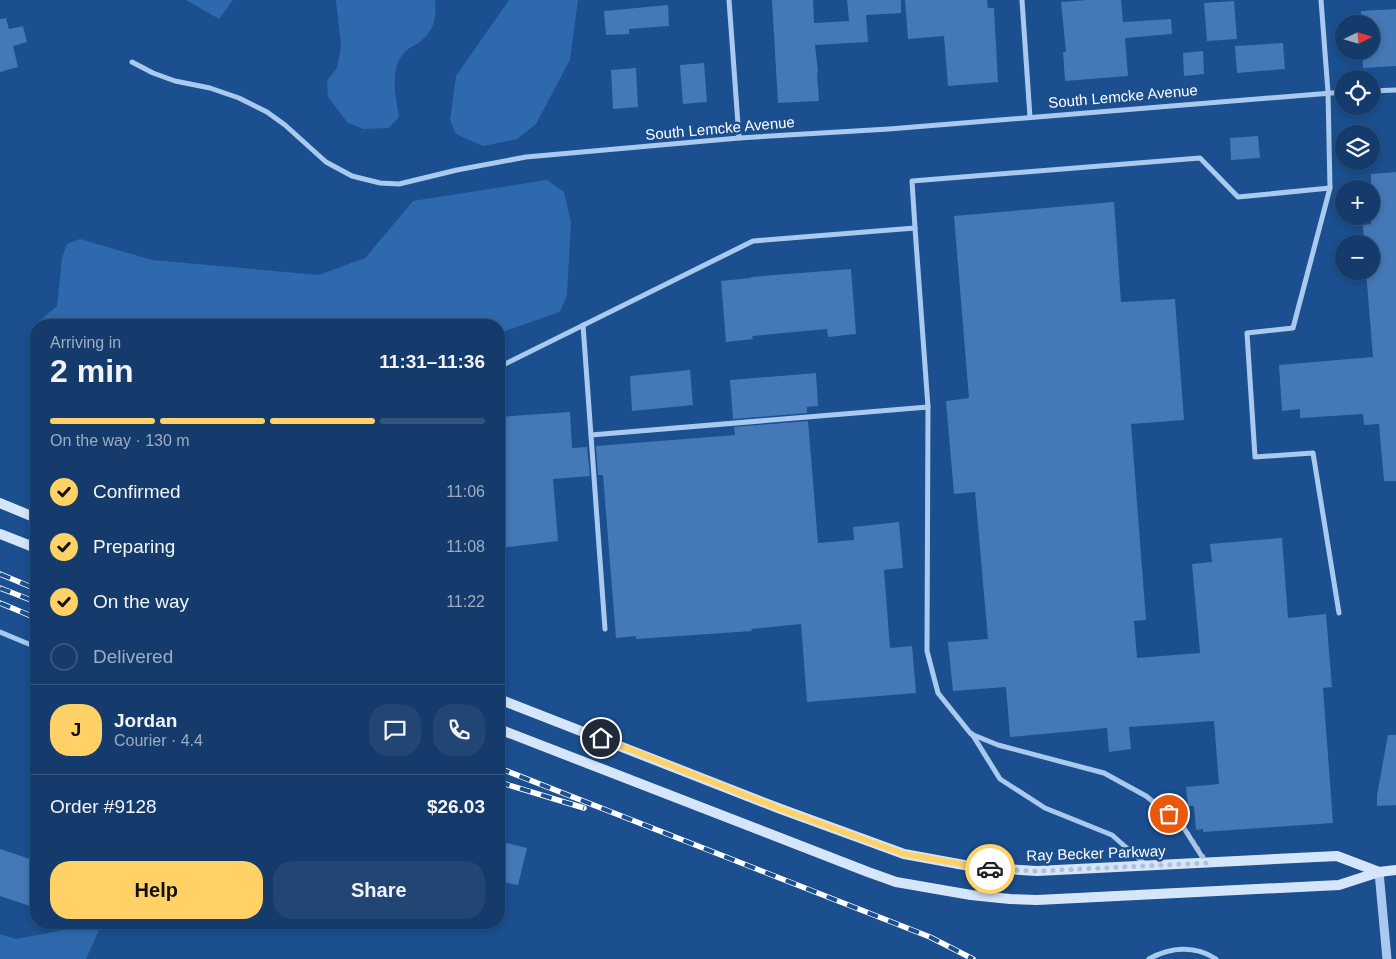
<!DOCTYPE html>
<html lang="en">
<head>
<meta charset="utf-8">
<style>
  :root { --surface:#143b6b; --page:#214673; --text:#f1f3f6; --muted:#9dadc1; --line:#33557e; --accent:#ffd166 }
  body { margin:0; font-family:Arial,sans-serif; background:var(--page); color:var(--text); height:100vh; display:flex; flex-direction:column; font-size:19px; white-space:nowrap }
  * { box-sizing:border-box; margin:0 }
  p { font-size:16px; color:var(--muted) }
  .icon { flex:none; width:28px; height:28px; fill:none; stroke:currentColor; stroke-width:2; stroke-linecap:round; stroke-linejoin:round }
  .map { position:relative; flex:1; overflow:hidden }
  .side { position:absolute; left:30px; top:319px; width:475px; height:610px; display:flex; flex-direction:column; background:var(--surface); border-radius:20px; box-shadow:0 2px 8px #0003,0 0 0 1px var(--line) }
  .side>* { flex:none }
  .needle { width:32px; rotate:85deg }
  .tools { position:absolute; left:1335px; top:15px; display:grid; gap:10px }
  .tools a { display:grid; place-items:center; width:45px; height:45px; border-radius:50%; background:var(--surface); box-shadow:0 2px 8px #0003,0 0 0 1px var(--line); font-size:25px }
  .pin { position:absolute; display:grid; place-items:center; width:42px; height:42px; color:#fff; margin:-21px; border:2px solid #fff; border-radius:50%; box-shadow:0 1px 5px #0007 }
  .courier { position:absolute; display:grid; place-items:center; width:50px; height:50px; margin:-25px; border:4px solid #ffd166; border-radius:50%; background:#fff; color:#222; box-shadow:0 1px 6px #0007 }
  .summary em { font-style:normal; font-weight:600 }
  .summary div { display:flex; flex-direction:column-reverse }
  .summary { display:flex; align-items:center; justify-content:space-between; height:85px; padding:0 20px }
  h1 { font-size:32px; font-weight:600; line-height:38px }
  .bar { display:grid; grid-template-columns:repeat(4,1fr); gap:8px 5px; align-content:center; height:60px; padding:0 20px }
  .bar i { height:6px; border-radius:4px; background:var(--line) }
  .bar .active { background:var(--accent) }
  .bar p { grid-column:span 4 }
  .line { display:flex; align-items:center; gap:12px; padding:0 20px; border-top:1px solid var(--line) }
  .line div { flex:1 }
  .round { display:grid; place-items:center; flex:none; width:52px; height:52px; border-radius:20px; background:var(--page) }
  ol { padding:0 20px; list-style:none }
  li { display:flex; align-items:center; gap:15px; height:55px }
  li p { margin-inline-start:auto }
  li .icon { padding:5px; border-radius:50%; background:var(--accent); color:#111; stroke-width:4 }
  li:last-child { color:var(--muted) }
  li i { width:28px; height:28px; border:2px solid var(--line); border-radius:50% }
  .action { display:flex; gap:10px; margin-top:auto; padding:10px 20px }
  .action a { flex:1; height:58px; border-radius:20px; background:var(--accent); color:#111; font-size:20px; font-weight:600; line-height:58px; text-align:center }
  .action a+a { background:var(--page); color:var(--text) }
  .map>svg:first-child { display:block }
  .green { fill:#2e69ad }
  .building { fill:#4478b7 }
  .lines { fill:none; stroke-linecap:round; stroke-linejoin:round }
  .minor { stroke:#a9c9ee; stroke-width:5 }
  .tertiary { stroke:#a9c9ee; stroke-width:9 }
  .secondary { stroke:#d6e6fa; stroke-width:10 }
  .rail-casing { stroke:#fff; stroke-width:5.5 }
  .rail { stroke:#1b4f8f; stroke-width:4; stroke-dasharray:11; stroke-linecap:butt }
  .done { stroke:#afc1d8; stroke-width:5; stroke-dasharray:0 9 }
  .route { stroke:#ffd166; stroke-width:6 }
  .labels { text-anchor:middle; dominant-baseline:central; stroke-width:5; stroke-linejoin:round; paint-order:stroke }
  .street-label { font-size:15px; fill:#fff; stroke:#1b4f8f }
</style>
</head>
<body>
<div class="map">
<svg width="1396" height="959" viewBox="0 0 1396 959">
  <rect width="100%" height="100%" fill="#1b4f8f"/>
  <!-- green -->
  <g class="green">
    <polygon points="186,0 233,0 219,19"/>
    <path d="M336,0H435C437,20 433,33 417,44C413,46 407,49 404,53C389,70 396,97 399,117L389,128L363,129L347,122L328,97L327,81L337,68L341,46Z"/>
    <polygon points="509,0 578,0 570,60 536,124 517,139 483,146 456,134 450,120 456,76"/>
    <polygon points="547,180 564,192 571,222 567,295 560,312 499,333 499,325 36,325 36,337 32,327 57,306 62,258 67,244 80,239 152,260 319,275 365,258 413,201"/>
    <polygon points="102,923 86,959 0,959 0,934 16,939"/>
  </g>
  <!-- building -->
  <g class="building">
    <polygon points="772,0 813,0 814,23 849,21 847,0 901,0 901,13 866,15 868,42 815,45 818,72 817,73 819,101 778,103"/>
    <polygon points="905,0 987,0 988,8 994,8 998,82 948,86 944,36 908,39"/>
    <polygon points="1087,0 1121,0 1123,22 1171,19 1172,34 1125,38 1128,76 1065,81 1063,52 1066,52 1061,2"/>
    <polygon points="1234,1 1237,39 1207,41 1204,3"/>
    <polygon points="668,5 669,26 629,29 629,34 606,35 604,11"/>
    <polygon points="1396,9 1396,66 1363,68 1362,51 1371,51 1371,24 1361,24 1361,11"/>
    <polygon points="6,18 9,29 23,26 27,42 13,46 18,67 0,72 0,19"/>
    <polygon points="1283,43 1285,69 1237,73 1235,46"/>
    <polygon points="1203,51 1204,74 1184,76 1183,53"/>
    <polygon points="704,63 707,102 683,104 680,65"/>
    <polygon points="636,68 638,107 613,109 611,70"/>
    <polygon points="1258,136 1260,158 1231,160 1230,138"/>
    <polygon points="1396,172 1396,481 1384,481 1379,424 1364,425 1363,414 1300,418 1300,409 1282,411 1279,365 1373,357 1366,271 1371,271 1371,244 1364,244 1363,225 1371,224 1371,174"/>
    <polygon points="1114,202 1121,302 1175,299 1184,420 1131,424 1146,620 1134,621 1137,658 1200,653 1192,564 1212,562 1210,544 1282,538 1288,618 1326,614 1332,687 1323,688 1333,823 1203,832 1203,829 1196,830 1194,806 1188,806 1186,787 1219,784 1214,721 1129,727 1131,749 1109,752 1107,728 1010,737 1006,687 953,691 948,642 988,639 975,492 954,494 946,401 969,398 954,216"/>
    <polygon points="851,269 856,334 828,337 827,329 752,336 753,339 726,342 721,281 751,278 751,277"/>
    <polygon points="690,370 693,405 632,411 630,376"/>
    <polygon points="816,373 818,406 807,407 807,413 733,419 730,380"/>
    <polygon points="570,412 572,448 587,447 590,476 553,479 558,541 499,548 499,417"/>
    <polygon points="808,421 818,543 854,540 853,527 899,522 903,568 884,570 890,648 912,646 916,693 807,702 801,624 751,629 752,631 636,639 636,636 616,638 603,475 598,475 596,446 735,435 734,427"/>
    <polygon points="1388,735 1396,735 1396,805 1377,806 1377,795"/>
    <polygon points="499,841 527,848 518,885 499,881"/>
    <polygon points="0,849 36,861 36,908 0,896"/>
  </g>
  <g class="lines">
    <!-- minor -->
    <g class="minor">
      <polyline points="729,0 739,138"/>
      <polyline points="1022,0 1030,117"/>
      <polyline points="132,62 153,73 175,81 210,88 239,98 267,112 285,125 326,162 352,176 380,183 399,184 457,170 526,157 739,138 889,129 1344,92"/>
      <polyline points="1371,91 1396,90"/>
      <polyline points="1330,188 1293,328 1247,333 1255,457 1313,453 1339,613"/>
      <polyline points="915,228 928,407 927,651 938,693 971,734 998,745 1104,773 1146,796 1182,825 1206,863"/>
      <polyline points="583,325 605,629"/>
      <polyline points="499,367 753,241 915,228 912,181 1200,158 1238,197 1330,188 1328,92 1321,0"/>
      <polyline points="591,435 928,407"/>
      <polyline points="0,632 36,647"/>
      <polyline points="972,734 1000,779 1045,808 1112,835 1146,865"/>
      <path d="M1149,959C1170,947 1195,945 1216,959"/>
    </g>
    <!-- tertiary -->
    <polyline class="tertiary" points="1379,872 1387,959"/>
    <!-- secondary -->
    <g class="secondary">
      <polyline points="0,503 36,518"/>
      <polyline points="0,534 36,548"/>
      <polyline points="499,699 778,808 904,854 975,867 1037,871 1337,856 1379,872"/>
      <polyline points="499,729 868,872 896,882 971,895 1010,899 1037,900 1339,885 1379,872 1396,870"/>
    </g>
    <defs>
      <g id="rail">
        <polyline points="0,574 36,589"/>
        <polyline points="0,588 36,602"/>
        <polyline points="0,603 36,618"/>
        <polyline points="499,768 930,937 973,959"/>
        <polyline points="499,782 584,808"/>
      </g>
    </defs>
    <!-- rail casing -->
    <use href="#rail" class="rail-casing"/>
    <!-- rail -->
    <use href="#rail" class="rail"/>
  </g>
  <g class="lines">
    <!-- done -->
    <polyline class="done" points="990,869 1037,871 1207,863 1182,825 1169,814"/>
    <!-- route -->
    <polyline class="route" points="601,738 778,808 904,854 990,869"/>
  </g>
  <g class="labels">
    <!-- street labels -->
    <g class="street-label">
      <text transform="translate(1123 96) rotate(-5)">South Lemcke Avenue</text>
      <text transform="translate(720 128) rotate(-5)">South Lemcke Avenue</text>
      <text transform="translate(1096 853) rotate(-2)">Ray Becker Parkway</text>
    </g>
  </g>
</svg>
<div class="tools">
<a><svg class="needle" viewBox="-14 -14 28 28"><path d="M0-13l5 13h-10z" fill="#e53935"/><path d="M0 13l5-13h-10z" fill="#9dadc1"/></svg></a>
<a><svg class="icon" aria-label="locate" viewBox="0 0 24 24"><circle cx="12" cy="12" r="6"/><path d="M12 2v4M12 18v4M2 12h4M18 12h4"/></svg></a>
<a><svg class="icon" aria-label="layers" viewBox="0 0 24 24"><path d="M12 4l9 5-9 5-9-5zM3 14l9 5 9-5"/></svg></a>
<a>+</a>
<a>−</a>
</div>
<div class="pin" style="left:1169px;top:814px;background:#ea580c"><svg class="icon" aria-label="bag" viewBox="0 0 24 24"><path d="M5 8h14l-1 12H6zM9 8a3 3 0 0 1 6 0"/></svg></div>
<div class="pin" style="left:601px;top:738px;background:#1f2937"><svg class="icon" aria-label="home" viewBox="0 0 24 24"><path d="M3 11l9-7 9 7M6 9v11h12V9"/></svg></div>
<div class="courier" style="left:990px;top:869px"><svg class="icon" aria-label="car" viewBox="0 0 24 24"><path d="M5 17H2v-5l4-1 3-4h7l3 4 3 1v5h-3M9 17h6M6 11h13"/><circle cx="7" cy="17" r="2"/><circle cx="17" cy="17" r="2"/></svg></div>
<section class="side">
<div class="summary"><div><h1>2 min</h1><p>Arriving in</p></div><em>11:31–11:36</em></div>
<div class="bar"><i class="active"></i><i class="active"></i><i class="active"></i><i></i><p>On the way · 130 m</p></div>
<ol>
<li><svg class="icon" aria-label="check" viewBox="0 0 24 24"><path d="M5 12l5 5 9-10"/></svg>Confirmed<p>11:06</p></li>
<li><svg class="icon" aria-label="check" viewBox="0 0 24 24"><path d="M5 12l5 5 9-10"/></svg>Preparing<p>11:08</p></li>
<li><svg class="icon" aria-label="check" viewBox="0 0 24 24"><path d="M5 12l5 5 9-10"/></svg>On the way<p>11:22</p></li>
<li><i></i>Delivered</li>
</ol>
<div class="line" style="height:90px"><b class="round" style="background:var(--accent);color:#111">J</b><div><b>Jordan</b><p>Courier · 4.4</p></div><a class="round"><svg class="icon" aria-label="chat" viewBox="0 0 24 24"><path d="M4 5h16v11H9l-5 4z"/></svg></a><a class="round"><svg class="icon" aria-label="phone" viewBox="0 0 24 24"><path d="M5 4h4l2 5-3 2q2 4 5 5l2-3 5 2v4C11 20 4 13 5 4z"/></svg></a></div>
<div class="line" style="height:65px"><div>Order #9128</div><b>$26.03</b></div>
<div class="action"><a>Help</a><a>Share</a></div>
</section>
</div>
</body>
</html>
